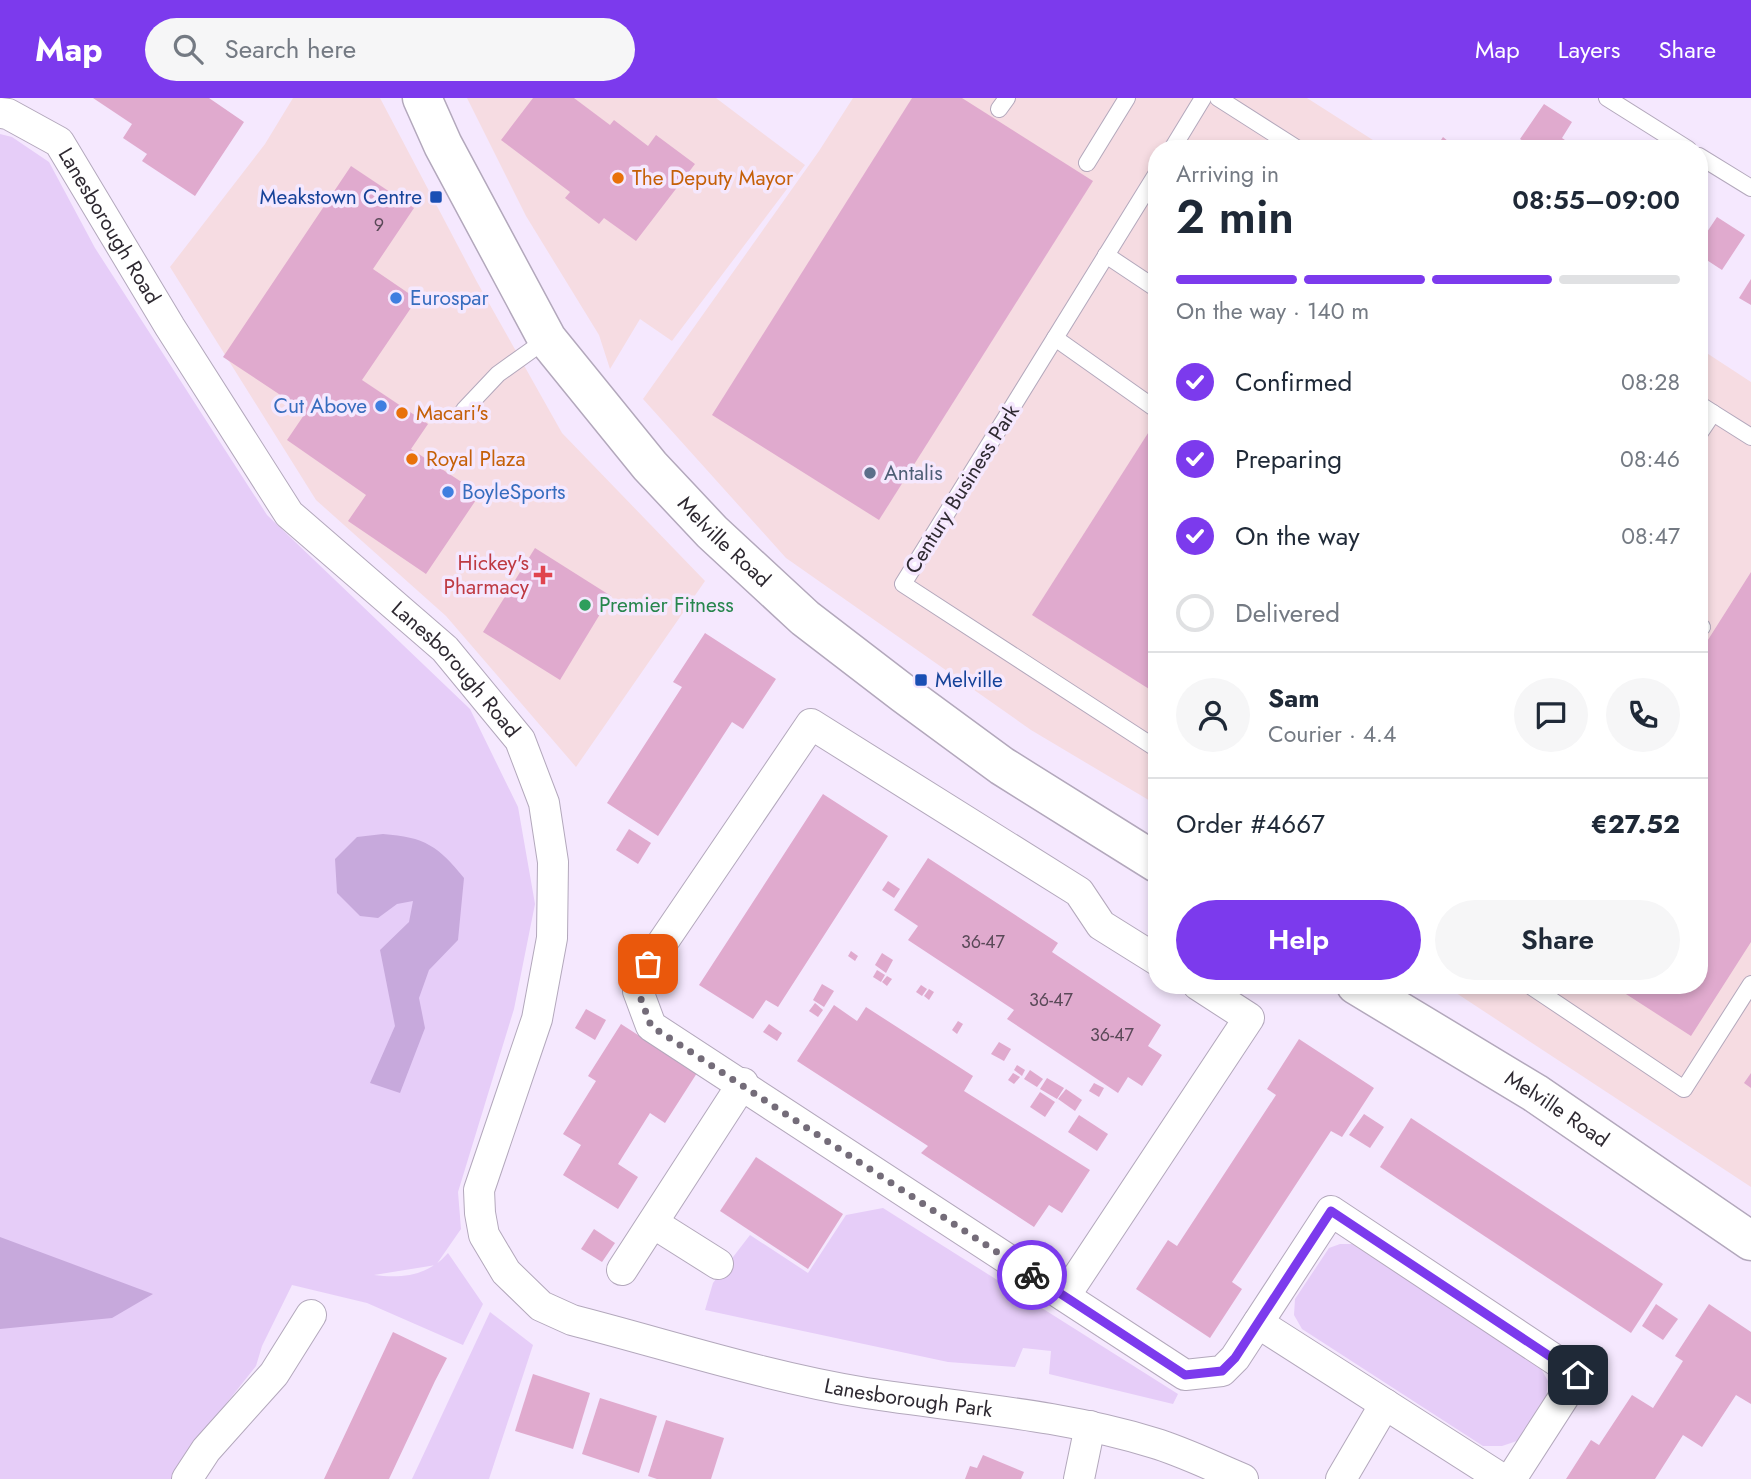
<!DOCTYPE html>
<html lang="en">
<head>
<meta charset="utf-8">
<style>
  :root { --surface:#fff; --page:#f6f6f7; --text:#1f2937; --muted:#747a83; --line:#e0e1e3; --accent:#7c3aed }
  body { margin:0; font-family:Jost,sans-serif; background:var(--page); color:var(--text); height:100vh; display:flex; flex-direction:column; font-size:26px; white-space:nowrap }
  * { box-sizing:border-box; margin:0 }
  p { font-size:23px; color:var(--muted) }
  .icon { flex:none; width:38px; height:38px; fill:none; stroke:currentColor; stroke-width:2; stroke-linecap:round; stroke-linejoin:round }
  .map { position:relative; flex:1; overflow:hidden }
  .panel { position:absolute; left:1148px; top:42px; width:560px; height:854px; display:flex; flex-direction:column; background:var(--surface); border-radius:28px; box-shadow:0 4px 10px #0003 }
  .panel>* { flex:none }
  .pin { position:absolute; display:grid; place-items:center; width:60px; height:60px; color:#fff; margin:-30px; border-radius:14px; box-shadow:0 4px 10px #0006 }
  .courier { position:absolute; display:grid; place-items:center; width:70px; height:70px; margin:-35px; border:5px solid #7c3aed; border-radius:50%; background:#fff; color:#222; box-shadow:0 2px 9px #0007 }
  .head em { font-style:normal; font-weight:600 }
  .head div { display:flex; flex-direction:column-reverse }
  .head { display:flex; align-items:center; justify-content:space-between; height:119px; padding:0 28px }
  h1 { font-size:46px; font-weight:600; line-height:52px }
  .bar { display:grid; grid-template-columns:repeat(4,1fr); gap:10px 7px; align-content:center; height:84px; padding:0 28px }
  .bar i { height:9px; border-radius:5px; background:var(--line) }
  .bar .on { background:var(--accent) }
  .bar p { grid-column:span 4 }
  .line { display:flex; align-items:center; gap:18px; padding:0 28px; border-top:2px solid var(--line) }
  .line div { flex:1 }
  .round { display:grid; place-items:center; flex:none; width:74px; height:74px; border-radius:37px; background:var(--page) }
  ol { padding:0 28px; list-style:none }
  li { display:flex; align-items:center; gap:21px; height:77px }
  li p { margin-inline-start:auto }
  li .icon { padding:7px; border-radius:50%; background:var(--accent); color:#fff; stroke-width:4 }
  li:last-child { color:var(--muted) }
  li i { width:38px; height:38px; border:4px solid var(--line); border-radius:50% }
  .button { display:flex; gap:14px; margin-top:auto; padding:14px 28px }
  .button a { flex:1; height:80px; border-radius:42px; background:var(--accent); color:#fff; font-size:28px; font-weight:600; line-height:80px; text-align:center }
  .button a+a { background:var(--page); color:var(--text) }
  header { display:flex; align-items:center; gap:42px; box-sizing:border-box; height:98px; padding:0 35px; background:var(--accent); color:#fff }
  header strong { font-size:33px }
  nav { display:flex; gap:38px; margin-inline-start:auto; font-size:24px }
  .search { width:490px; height:63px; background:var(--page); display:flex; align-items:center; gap:18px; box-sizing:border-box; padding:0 24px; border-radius:38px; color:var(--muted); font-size:26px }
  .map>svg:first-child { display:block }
  .commercial { fill:#f6dce2 }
  .green { fill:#e6cdf8 }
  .forest { fill:#c7a9dc }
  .building { fill:#e0aace }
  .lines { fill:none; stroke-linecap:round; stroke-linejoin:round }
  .lane-casing { stroke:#b3a8bc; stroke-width:18 }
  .street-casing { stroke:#b3a8bc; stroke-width:32 }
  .secondary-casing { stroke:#b3a8bc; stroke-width:41 }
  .lane { stroke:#fff; stroke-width:16 }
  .street { stroke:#fff; stroke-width:30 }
  .secondary { stroke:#fff; stroke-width:38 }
  .done { stroke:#746c79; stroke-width:7; stroke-dasharray:0 12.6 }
  .route { stroke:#7c3aed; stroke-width:9 }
  .food-dot { fill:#e8710a; stroke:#f5e8fe; stroke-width:2.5 }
  .transit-dot { fill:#1a4fb4; stroke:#f5e8fe; stroke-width:2.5 }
  .shop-dot { fill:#3f7fe0; stroke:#f5e8fe; stroke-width:2.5 }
  .service-dot { fill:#5c6f8a; stroke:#f5e8fe; stroke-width:2.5 }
  .health-dot { fill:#e0444e; stroke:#f5e8fe; stroke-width:2.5 }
  .leisure-dot { fill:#2e9e5b; stroke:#f5e8fe; stroke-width:2.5 }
  .labels { text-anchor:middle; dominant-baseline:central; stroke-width:7; stroke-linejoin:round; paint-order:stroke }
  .number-label { font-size:18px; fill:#5a4958 }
  .food-label { font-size:21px; fill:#c56008; stroke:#f5e8fe; text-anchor:start }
  .transit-label { font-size:21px; fill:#164399; stroke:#f5e8fe; text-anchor:end }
  .street-label { font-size:21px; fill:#2e2931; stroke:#f5e8fe }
  .shop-label { font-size:21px; fill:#366cbe; stroke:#f5e8fe; text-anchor:start }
  .service-label { font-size:21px; fill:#4e5e75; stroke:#f5e8fe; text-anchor:start }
  .health-label { font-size:21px; fill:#be3a42; stroke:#f5e8fe; text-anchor:end }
  .leisure-label { font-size:21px; fill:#27864d; stroke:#f5e8fe; text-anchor:start }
</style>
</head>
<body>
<header>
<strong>Map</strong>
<div class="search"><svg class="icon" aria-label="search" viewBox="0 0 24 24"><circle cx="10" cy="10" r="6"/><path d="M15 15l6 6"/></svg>Search here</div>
<nav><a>Map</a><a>Layers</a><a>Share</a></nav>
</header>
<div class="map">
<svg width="1751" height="1381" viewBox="0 0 1751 1381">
  <rect width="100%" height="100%" fill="#f5e8fe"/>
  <!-- commercial -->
  <g class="commercial">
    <polygon points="293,0 380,0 477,184 562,335 705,483 576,669 446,518 316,402 170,169 265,46"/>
    <polygon points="467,0 716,0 805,67 672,243 640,221 610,271 599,237 526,118"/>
    <polygon points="853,0 1307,0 1387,51 1157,51 1157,707 1031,632 786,460 643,301 819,53"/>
    <polygon points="1699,250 1751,284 1751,1089 1444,887 1699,887"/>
  </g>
  <!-- green -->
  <g class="green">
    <path d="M0,36L12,39L49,64L95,150L267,417L470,611L518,709L535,806L514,911L458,1094L461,1131L436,1167L374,1177C403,1181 429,1177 448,1155L483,1206L463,1247L367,1205L292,1187L262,1248L256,1268L183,1360L172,1381H0Z"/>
    <polygon points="883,1110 1178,1296 1173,1306 1049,1276 1051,1253 1023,1250 1015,1269 948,1264 705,1212 713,1185 750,1137 808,1175 846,1117"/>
    <polygon points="1340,1146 1352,1146 1539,1267 1548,1283 1546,1301 1520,1342 1502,1348 1483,1348 1302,1231 1294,1217 1295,1201 1329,1150"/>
    <polygon points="490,1214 533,1247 489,1381 412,1381"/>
  </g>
  <!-- forest -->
  <g class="forest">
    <path d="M383,736C425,739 438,748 464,780L458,842L429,872L419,900L425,930L400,995L370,985L395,928L380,852L409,824L413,803L397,806L378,820L360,818L337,795L335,761L357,739Z"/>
    <polygon points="0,1139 153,1196 112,1220 0,1231"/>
  </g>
  <!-- building -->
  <g class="building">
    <polygon points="93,0 209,0 244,24 195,98 142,63 147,56 123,40 132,26"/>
    <polygon points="533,0 574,0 610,27 614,22 648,48 656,37 695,66 636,143 604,120 599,126 565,100 570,94 501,42"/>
    <polygon points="912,0 962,0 1093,83 879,422 712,317"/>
    <polygon points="1544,6 1572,24 1562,40 1578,51 1535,51 1520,41"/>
    <polygon points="1443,39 1454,48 1453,51 1435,51"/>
    <polygon points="351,68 414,110 373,171 417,201 362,282 428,326 411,351 480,396 426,476 348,423 366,397 287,342 306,314 223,259"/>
    <polygon points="1717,119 1745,137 1722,172 1699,157 1699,130 1707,134"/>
    <polygon points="1751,181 1751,207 1739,200"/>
    <polygon points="1157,321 1157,596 1032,517"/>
    <polygon points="535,450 611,498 560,582 483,534"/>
    <polygon points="1751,474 1751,844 1691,938 1612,887 1699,887 1699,556"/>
    <polygon points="705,535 776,581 743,631 732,624 658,738 607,705 682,589 673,584"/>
    <polygon points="823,696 888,738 778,909 766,902 753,921 699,887"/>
    <polygon points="629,731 651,745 638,766 616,752"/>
    <polygon points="928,760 1058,845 1052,854 1161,927 1148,948 1162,957 1142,988 1128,979 1118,995 1007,921 1014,912 908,842 918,828 894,812"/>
    <polygon points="888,783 900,791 894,800 882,792"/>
    <polygon points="851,853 858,858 855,863 848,858"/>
    <polygon points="882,855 893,862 886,875 875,867"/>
    <polygon points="877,872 885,877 881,884 873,879"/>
    <polygon points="887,878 892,881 887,888 882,884"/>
    <polygon points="822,886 834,893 824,909 813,902"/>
    <polygon points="921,887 927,891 922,898 916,894"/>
    <polygon points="929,891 934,894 929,902 924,898"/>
    <polygon points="815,905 823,912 818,919 809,913"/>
    <polygon points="834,907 857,923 866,909 973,978 964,993 1090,1072 1062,1115 1049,1107 1034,1129 921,1055 928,1048 797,963"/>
    <polygon points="586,911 606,922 595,942 575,930"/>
    <polygon points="958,923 963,926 957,936 952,932"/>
    <polygon points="621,926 697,975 665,1025 650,1015 618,1066 638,1079 618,1111 563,1077 581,1047 563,1036 596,983 588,978"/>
    <polygon points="769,926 782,935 777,943 763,934"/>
    <polygon points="1299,941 1374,990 1342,1039 1331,1033 1232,1184 1242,1191 1210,1240 1136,1191 1168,1142 1177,1148 1276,997 1267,991"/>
    <polygon points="999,944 1011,951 1004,963 991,956"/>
    <polygon points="1017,967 1025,972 1022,978 1014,972"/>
    <polygon points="1030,972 1043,981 1037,989 1024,981"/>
    <polygon points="1013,975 1020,979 1014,986 1008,982"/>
    <polygon points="1751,975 1751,990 1744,985"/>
    <polygon points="1047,980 1064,990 1057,1001 1040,991"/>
    <polygon points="1094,985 1104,990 1099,999 1089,993"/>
    <polygon points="1066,991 1082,1002 1075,1013 1058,1001"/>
    <polygon points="1040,994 1055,1004 1045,1019 1030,1009"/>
    <polygon points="1364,1016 1384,1029 1370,1050 1349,1037"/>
    <polygon points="1079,1017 1108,1036 1097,1053 1068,1034"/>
    <polygon points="1411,1020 1663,1186 1631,1235 1380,1069"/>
    <polygon points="756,1059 843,1116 808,1171 720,1113"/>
    <polygon points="594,1131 615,1145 602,1164 581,1151"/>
    <polygon points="1656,1206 1678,1221 1663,1242 1642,1228"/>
    <polygon points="1709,1206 1751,1234 1751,1306 1736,1297 1702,1349 1683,1337 1655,1381 1566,1381 1591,1342 1599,1347 1632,1297 1653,1310 1683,1263 1675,1258"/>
    <polygon points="393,1234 447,1260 435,1283 389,1381 324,1381"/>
    <polygon points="533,1276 590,1295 573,1351 515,1333"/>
    <polygon points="600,1300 657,1318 639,1375 582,1356"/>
    <polygon points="666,1322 724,1340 711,1381 657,1381 648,1378"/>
    <polygon points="983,1357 1024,1374 1021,1381 965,1381 970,1368 977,1370"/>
  </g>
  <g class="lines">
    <defs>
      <g id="lane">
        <polyline points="1218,0 1298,51"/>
        <polyline points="1607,0 1688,51"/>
        <polyline points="999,11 1007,0"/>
        <polyline points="1172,51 1203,0"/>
        <polyline points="1699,58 1751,90"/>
        <polyline points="1087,65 1127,0"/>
        <polyline points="1157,75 903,486 1157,651"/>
        <polyline points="1106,157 1157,191"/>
        <polyline points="1055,240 1154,310"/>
        <polyline points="1699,306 1713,315 1699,336"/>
        <polyline points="464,312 498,276 547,241"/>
        <polyline points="1713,315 1751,339"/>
        <polyline points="1699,527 1702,529"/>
        <polyline points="1529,887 1684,991 1751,886"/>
      </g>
      <g id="street">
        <path id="s1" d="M0,15L8,16L59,44L170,229L289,416L445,551L520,642L544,705L553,764L552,840L537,921L479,1092L480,1115L484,1137L506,1174L541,1208L572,1222C669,1247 767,1279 866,1295C963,1310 1060,1316 1154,1345C1184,1354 1214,1369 1243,1381"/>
        <polyline points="1157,862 1101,827 1079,794 811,626 648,866 638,893 651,928 1185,1277 1222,1273 1235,1260 1331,1113 1578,1277 1511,1381"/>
        <polyline points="653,1125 718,1166"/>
        <polyline points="622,1172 743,985"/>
        <polyline points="1065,1198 1249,920 1198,887"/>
        <polyline points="1258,1225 1502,1381"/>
        <polyline points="187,1381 206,1352 274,1276 311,1217"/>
        <polyline points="1079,1381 1090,1328"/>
        <polyline points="1341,1381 1385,1306"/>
      </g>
      <g id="secondary">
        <path id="s2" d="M422,0L443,47L547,241L650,368L712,434L805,520L904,596L1002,668L1157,765"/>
        <path id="s3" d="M1356,887L1535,995L1751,1143"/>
      </g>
    </defs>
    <!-- lane casing -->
    <use href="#lane" class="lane-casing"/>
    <!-- street casing -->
    <use href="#street" class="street-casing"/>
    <!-- secondary casing -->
    <use href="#secondary" class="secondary-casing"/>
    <!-- lane -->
    <use href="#lane" class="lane"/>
    <!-- street -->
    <use href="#street" class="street"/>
    <!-- secondary -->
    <use href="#secondary" class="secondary"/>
  </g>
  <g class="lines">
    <!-- done -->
    <polyline class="done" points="648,866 638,893 651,928 1032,1177"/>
    <!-- route -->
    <polyline class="route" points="1032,1177 1185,1277 1222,1273 1235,1260 1331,1113 1578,1277"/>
  </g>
  <!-- markers -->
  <g class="food-dot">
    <circle cx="618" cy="80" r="7"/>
    <circle cx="402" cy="315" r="7"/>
    <circle cx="412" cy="361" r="7"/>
  </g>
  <g class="transit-dot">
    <rect x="429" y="92" width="14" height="14" rx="3.5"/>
    <rect x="914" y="575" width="14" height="14" rx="3.5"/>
  </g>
  <g class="shop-dot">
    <circle cx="396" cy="200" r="7"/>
    <circle cx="381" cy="308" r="7"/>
    <circle cx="448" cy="394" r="7"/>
  </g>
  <circle class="service-dot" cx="870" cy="375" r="7"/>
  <path class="health-dot" d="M539.5 466.5h7v7h7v7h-7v7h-7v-7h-7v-7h7z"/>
  <circle class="leisure-dot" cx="585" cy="507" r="7"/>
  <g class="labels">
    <!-- number labels -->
    <g class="number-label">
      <text x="379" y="127">9</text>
      <text x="983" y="844">36-47</text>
      <text x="1051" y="902">36-47</text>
      <text x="1112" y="937">36-47</text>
    </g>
    <!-- food labels -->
    <g class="food-label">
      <text x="632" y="80">The Deputy Mayor</text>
      <text x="416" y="315">Macari's</text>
      <text x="426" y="361">Royal Plaza</text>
    </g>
    <!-- transit labels -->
    <g class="transit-label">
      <text x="422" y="99">Meakstown Centre</text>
      <text x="935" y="582" text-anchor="start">Melville</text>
    </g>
    <!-- street labels -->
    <g class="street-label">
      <text stroke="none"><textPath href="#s1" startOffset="164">Lanesborough Road</textPath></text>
      <text transform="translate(962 391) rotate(-58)">Century Business Park</text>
      <text stroke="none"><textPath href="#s2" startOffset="541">Melville Road</textPath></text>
      <text stroke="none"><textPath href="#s1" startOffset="732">Lanesborough Road</textPath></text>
      <text stroke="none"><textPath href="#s3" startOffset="236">Melville Road</textPath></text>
      <text stroke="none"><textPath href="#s1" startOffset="1811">Lanesborough Park</textPath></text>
    </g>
    <!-- shop labels -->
    <g class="shop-label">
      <text x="410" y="200">Eurospar</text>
      <text x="367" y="308" text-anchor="end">Cut Above</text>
      <text x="462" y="394">BoyleSports</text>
    </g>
    <!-- service labels -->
    <g class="service-label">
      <text x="884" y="375">Antalis</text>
    </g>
    <!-- health labels -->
    <g class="health-label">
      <text x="529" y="465">Hickey's<tspan x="529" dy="24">Pharmacy</tspan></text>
    </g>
    <!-- leisure labels -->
    <g class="leisure-label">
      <text x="599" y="507">Premier Fitness</text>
    </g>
  </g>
</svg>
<div class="pin" style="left:648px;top:866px;background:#ea580c"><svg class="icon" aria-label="bag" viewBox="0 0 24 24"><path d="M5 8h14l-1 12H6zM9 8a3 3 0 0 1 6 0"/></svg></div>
<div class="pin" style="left:1578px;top:1277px;background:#1f2937"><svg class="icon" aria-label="home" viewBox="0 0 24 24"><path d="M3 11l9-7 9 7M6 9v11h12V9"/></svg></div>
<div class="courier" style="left:1032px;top:1177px"><svg class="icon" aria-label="bike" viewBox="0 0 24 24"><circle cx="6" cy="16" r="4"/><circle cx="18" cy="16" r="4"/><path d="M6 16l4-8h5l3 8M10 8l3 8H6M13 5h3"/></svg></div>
<section class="panel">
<div class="head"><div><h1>2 min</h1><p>Arriving in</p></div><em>08:55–09:00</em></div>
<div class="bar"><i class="on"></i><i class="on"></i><i class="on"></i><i></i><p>On the way · 140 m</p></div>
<ol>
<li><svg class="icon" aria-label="check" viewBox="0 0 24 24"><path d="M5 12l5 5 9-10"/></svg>Confirmed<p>08:28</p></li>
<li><svg class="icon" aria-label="check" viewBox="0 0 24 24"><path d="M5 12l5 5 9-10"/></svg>Preparing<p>08:46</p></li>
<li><svg class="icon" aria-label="check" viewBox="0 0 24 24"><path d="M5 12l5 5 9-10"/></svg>On the way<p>08:47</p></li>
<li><i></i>Delivered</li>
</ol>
<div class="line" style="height:126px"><a class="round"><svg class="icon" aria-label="person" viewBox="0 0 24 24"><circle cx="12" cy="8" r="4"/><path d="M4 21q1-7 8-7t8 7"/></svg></a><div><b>Sam</b><p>Courier · 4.4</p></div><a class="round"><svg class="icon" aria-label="chat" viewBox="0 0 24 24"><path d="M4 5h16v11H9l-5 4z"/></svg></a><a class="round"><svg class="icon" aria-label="phone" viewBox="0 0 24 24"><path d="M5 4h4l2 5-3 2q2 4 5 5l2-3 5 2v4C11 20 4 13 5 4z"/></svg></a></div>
<div class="line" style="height:91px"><div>Order #4667</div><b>€27.52</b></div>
<div class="button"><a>Help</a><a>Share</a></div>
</section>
</div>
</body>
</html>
